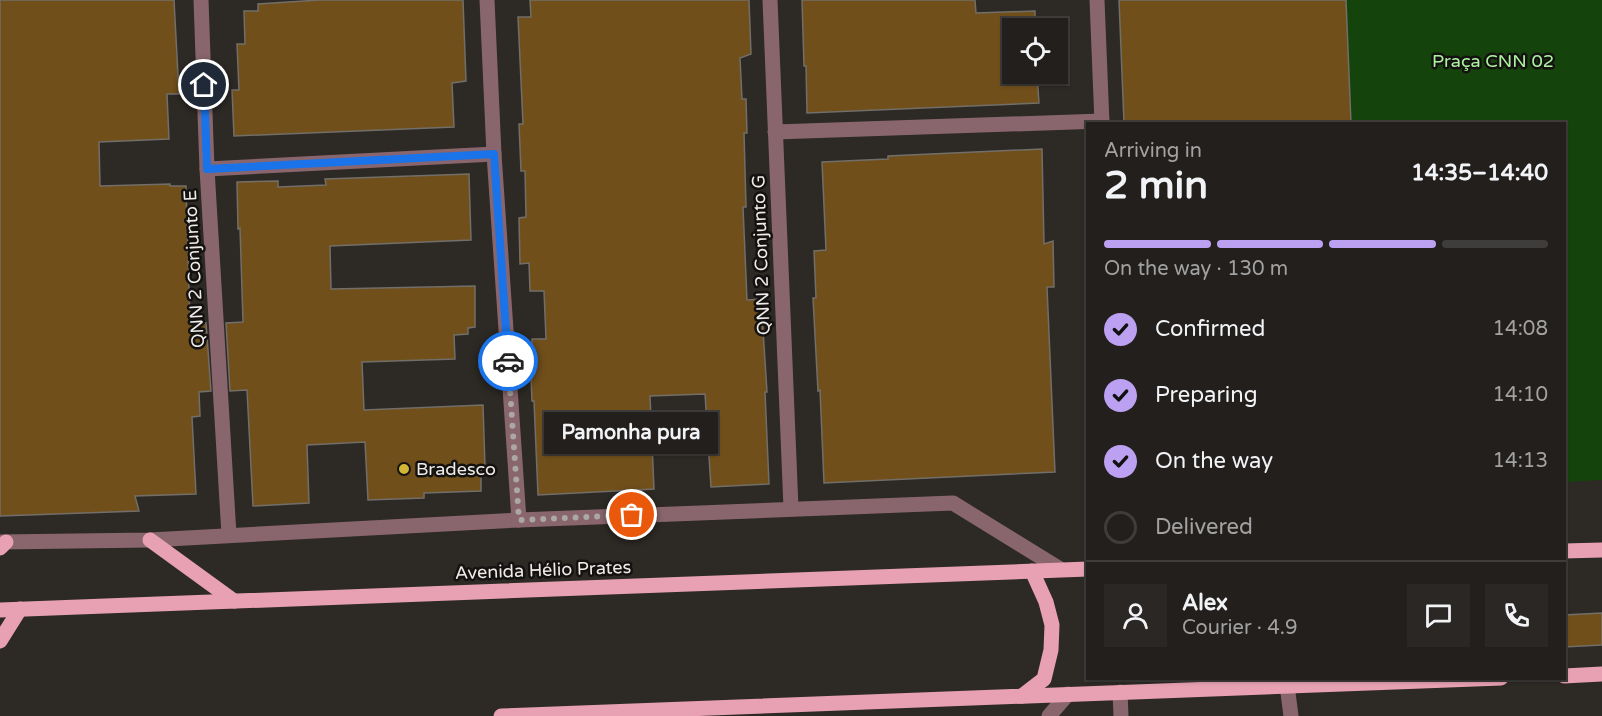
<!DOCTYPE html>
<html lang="en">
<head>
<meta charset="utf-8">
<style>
  :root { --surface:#221f1c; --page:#2a2725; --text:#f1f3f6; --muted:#a2a2a3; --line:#3f3d3b; --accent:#bca0f2 }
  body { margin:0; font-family:"Varela Round",sans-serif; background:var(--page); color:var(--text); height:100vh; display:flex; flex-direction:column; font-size:22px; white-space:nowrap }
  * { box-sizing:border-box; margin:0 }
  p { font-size:20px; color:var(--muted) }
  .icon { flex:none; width:33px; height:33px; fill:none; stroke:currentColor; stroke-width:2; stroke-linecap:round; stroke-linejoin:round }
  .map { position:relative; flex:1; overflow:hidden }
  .panel { position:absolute; left:1086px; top:122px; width:480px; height:558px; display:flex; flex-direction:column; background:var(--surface); border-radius:0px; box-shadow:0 2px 4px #0004,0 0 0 2px var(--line) }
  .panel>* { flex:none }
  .controls { position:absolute; left:1002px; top:18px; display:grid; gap:12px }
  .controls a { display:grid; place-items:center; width:66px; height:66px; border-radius:0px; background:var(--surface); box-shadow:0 2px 4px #0004,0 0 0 2px var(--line); font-size:30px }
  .pin { position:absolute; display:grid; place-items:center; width:51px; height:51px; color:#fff; margin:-26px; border:3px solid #fff; border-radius:50%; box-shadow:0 2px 6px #0007 }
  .courier { position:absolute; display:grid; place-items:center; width:60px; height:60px; margin:-30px; border:4px solid #1a73e8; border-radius:50%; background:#fff; color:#222; box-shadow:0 2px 8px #0007 }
  .bubble { position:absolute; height:42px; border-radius:0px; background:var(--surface); box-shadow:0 2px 4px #0004,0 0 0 2px var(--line); font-size:20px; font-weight:700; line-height:42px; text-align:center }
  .summary em { font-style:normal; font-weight:700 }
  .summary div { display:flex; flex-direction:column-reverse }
  .summary { display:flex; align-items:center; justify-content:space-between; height:102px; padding:0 18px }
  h1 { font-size:39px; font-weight:700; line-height:45px }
  .bar { display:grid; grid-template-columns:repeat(4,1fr); gap:9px 6px; align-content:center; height:72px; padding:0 18px }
  .bar i { height:8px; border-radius:4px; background:var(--line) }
  .bar .on { background:var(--accent) }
  .bar p { grid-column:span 4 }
  .line { display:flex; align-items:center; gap:15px; padding:0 18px; border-top:2px solid var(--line) }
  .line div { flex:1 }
  .round { display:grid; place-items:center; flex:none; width:63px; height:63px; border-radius:0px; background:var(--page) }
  ol { padding:0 18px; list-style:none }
  li { display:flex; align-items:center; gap:18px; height:66px }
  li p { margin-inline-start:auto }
  li .icon { padding:6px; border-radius:50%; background:var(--accent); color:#111; stroke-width:4 }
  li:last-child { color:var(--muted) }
  li i { width:33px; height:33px; border:3px solid var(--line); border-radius:50% }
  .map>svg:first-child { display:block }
  .green { fill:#15430c }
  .building { fill:#714f1b; stroke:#726e68; stroke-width:1.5 }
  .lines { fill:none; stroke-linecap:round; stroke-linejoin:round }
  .minor { stroke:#89666e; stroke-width:15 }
  .major { stroke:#e7a1b2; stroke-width:15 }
  .done { stroke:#aaa7a4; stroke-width:6; stroke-dasharray:0 10.8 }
  .route { stroke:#1a73e8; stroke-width:8 }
  .poi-dot { fill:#d2b736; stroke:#141210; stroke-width:2 }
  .labels { text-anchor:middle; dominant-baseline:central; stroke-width:5; stroke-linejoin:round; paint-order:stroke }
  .park-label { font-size:18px; fill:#adf3a0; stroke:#141210 }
  .street-label { font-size:18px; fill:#eeebe8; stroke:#141210 }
  .poi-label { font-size:18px; fill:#eeebe8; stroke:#141210; text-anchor:start }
</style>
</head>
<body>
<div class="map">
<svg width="1602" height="716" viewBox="0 0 1602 716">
  <rect width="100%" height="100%" fill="#2d2925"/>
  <!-- green -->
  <polygon class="green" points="1341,0 1602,0 1602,480 1565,482 1564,123 1346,123"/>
  <!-- building -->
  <g class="building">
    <polygon points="0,0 174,0 179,94 167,94 169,139 99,142 100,186 170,184 170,186 186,186 190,323 206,323 211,391 199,392 200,416 192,417 196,494 135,496 139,511 0,516"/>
    <polygon points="319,0 463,0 466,81 452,83 454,127 234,136 232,90 239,90 237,44 245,44 244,11 258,11 258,4"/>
    <polygon points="530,0 749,0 751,54 740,58 742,99 746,99 747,133 744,133 746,207 743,207 747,300 761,299 767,392 765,392 769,484 711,487 705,394 650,396 654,489 538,495 534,401 532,401 530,355 532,355 532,339 546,339 544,291 530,291 529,263 520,264 519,218 526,217 525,171 521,171 519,124 523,124 518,17 531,17"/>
    <polygon points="802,0 975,0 976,13 1035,11 1035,28 1012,28 1012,74 1037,74 1039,103 807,113 806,66 804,66"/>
    <polygon points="1119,0 1346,0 1351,123 1124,123"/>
    <polygon points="1042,149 1044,244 1053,241 1054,287 1047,287 1055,472 824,483 820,390 818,391 813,298 816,298 814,251 826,250 822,162 888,159 888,156"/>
    <polygon points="469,174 471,240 330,246 331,289 475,286 475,327 468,328 468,334 454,335 455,359 362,362 364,410 483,405 485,467 481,470 481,491 424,493 424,498 368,500 365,442 307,445 309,503 253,506 247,390 230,391 226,323 243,322 240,228 238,229 237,182 278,181 278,187 326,185 325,179"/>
    <polygon points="1602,613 1602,645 1564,647 1564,615"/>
  </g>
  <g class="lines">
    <!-- minor -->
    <g class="minor">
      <polyline points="201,0 207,169 229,535"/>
      <polyline points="487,0 494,154 519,520"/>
      <polyline points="770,0 791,508"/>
      <polyline points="1097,0 1102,123"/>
      <polyline points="775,132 1102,121"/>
      <polyline points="207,169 494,154"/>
      <polyline points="0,542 150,540 519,520 953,503 1060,569"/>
      <polyline points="1287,685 1291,716"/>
      <polyline points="1120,692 1121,716"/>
      <polyline points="1049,716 1068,694"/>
    </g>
    <!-- major -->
    <g class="major">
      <polyline points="150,540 234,601"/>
      <polyline points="0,548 6,542"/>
      <polyline points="1564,551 1602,550"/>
      <polyline points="0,610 1088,569"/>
      <polyline points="0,641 20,609"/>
      <polyline points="1564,676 1602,674"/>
      <polyline points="1022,696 1044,679 1051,650 1052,625 1046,602 1032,571"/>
      <polyline points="501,716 1501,678"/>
    </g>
  </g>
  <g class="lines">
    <!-- done -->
    <polyline class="done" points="508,361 519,520 632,515"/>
    <!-- route -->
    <polyline class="route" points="204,85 207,169 494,154 508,361"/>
  </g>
  <!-- markers -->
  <circle class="poi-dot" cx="404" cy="469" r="6"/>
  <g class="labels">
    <!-- park labels -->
    <g class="park-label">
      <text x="1493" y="61">Praça CNN 02</text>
    </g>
    <!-- street labels -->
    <g class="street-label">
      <text transform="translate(761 255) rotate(-92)">QNN 2 Conjunto G</text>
      <text transform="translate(194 269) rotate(-93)">QNN 2 Conjunto E</text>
      <text transform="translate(543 570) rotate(-2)">Avenida Hélio Prates</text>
    </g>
    <!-- poi labels -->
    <g class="poi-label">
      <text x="416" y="469">Bradesco</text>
    </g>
  </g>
</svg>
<div class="controls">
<a><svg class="icon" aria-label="locate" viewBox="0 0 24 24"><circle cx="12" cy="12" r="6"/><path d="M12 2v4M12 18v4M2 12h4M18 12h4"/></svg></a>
</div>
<div class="pin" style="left:632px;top:515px;background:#ea580c"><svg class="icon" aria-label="bag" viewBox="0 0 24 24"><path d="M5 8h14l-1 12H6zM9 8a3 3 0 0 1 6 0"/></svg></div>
<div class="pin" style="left:204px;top:85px;background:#1f2937"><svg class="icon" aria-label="home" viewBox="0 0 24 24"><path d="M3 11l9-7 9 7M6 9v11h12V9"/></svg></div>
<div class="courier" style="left:508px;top:361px"><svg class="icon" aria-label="car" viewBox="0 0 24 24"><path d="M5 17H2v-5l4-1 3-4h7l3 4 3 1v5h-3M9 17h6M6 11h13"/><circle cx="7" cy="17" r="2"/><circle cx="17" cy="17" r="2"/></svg></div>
<div class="bubble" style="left:544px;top:412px;width:174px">Pamonha pura</div>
<section class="panel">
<div class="summary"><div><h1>2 min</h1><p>Arriving in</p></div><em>14:35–14:40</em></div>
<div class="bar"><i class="on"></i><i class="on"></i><i class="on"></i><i></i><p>On the way · 130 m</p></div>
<ol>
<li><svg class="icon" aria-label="check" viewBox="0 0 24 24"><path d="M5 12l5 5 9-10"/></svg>Confirmed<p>14:08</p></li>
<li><svg class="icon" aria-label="check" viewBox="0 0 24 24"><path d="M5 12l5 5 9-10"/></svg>Preparing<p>14:10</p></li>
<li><svg class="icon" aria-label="check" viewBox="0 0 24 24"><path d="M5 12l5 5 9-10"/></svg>On the way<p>14:13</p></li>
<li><i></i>Delivered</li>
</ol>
<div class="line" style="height:108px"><a class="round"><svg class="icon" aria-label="person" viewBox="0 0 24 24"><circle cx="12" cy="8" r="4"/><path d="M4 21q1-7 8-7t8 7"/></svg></a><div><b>Alex</b><p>Courier · 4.9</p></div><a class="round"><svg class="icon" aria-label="chat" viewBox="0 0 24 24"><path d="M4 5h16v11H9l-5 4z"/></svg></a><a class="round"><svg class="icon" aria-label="phone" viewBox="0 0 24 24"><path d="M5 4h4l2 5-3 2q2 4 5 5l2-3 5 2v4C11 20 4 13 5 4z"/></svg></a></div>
</section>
</div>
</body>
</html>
